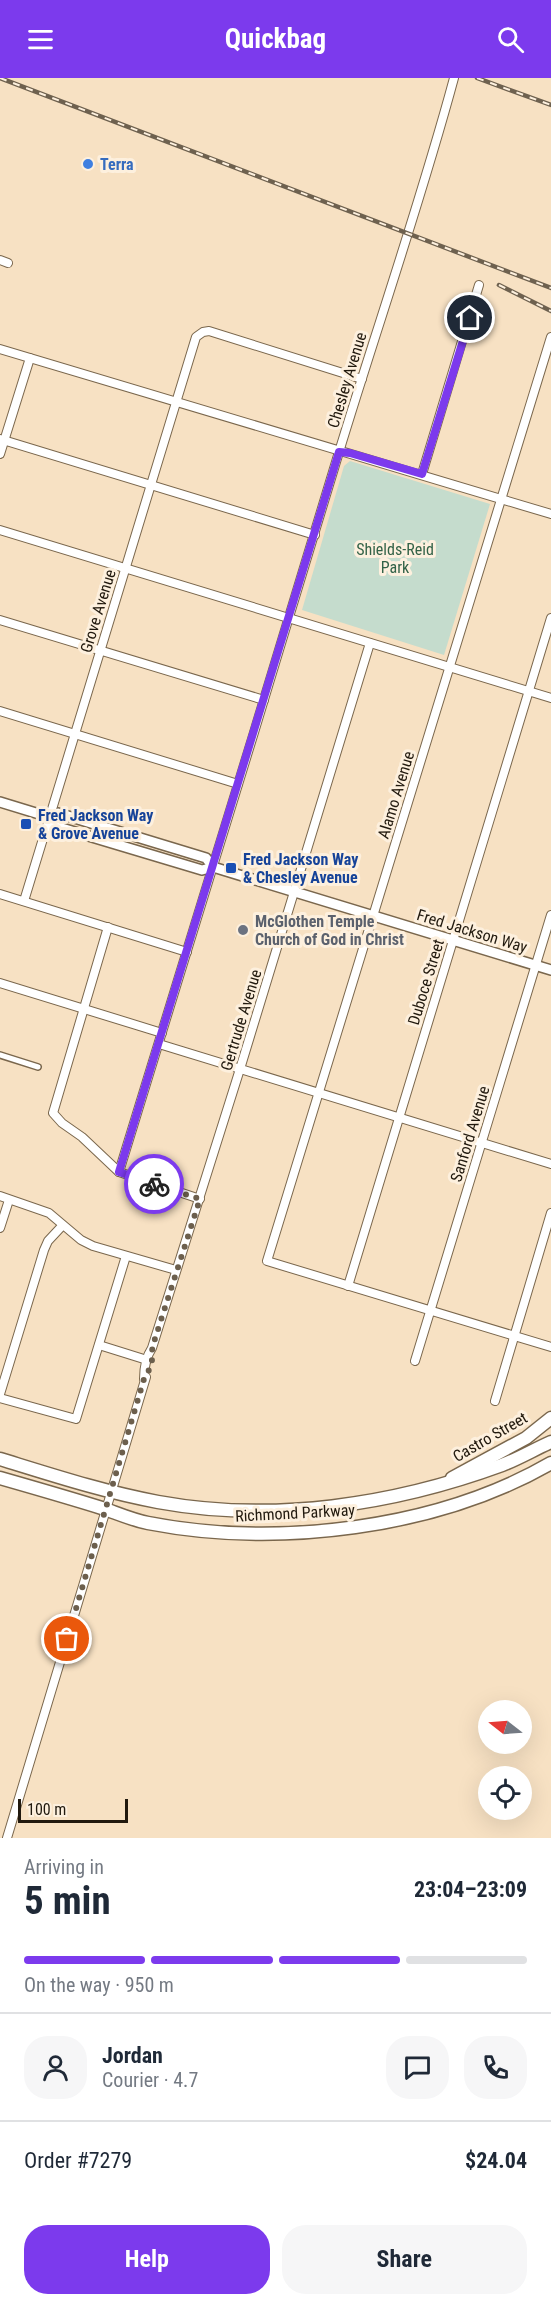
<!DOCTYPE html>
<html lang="en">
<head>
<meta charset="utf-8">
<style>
  :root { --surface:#fff; --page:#f6f6f7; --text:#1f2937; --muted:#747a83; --line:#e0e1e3; --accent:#7c3aed }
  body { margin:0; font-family:"Roboto Condensed",sans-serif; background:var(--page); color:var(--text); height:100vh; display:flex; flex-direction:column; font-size:22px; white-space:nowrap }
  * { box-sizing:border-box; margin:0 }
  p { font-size:20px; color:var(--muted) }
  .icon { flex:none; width:33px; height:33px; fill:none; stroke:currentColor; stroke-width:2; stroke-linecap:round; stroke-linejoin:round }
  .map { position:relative; height:1760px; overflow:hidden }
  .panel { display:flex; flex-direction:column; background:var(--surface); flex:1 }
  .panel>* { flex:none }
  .needle { width:39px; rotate:287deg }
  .buttons { position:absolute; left:478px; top:1622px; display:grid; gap:12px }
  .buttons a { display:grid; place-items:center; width:54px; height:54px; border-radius:50%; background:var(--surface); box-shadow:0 6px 24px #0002; font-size:30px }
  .scale { position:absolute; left:18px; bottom:15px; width:110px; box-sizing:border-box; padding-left:6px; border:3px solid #21190e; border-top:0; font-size:16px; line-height:21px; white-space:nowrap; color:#21190e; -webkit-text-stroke:4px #fdf0de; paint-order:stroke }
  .pin { position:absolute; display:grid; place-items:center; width:51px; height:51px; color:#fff; margin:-26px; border:3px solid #fff; border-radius:50%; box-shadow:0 2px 6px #0007 }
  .courier { position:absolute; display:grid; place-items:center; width:60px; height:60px; margin:-30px; border:4px solid #7c3aed; border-radius:50%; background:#fff; color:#222; box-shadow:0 2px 8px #0007 }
  .headline em { font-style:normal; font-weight:700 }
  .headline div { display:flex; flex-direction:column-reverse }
  .headline { display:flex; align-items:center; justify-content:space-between; height:102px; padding:0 24px }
  h1 { font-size:39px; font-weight:700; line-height:45px }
  .bar { display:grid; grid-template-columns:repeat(4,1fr); gap:9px 6px; align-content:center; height:72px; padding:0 24px }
  .bar i { height:8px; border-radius:4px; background:var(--line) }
  .bar .active { background:var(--accent) }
  .bar p { grid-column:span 4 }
  .line { display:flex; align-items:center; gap:15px; padding:0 24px; border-top:2px solid var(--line) }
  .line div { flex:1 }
  .round { display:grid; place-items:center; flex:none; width:63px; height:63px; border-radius:24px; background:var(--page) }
  .primary-button { display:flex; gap:12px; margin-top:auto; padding:12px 24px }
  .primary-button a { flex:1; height:69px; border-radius:24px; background:var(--accent); color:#fff; font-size:24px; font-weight:700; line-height:69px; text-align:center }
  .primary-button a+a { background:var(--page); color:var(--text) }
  header { display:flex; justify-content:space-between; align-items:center; height:78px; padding:0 24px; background:var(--accent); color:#fff; font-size:27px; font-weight:700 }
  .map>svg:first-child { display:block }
  .green { fill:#c5dccd }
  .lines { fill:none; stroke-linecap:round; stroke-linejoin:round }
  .pedestrian-casing { stroke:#7a674d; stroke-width:8 }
  .minor-casing { stroke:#7a674d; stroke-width:10 }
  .tertiary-casing { stroke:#7a674d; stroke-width:12 }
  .primary-casing { stroke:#7a674d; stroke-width:15 }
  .trunk-casing { stroke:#7a674d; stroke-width:15 }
  .pedestrian { stroke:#fff; stroke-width:5 }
  .minor { stroke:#fff; stroke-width:8 }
  .tertiary { stroke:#fff; stroke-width:9 }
  .primary { stroke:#fff; stroke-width:12 }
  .trunk { stroke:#fff; stroke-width:12 }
  .rail-casing { stroke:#6e614f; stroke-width:4.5 }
  .rail { stroke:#fdf0de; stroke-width:2; stroke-dasharray:7; stroke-linecap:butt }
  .done { stroke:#6c5f4d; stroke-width:6; stroke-dasharray:0 10.8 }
  .route { stroke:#7c3aed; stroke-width:8 }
  .shop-dot { fill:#3f7fe0; stroke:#fdf0de; stroke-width:2 }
  .transit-dot { fill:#1a4fb4; stroke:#fdf0de; stroke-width:2 }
  .worship-dot { fill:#6b7280; stroke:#fdf0de; stroke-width:2 }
  .labels { text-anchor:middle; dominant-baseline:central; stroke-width:6; stroke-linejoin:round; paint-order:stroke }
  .shop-label { font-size:16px; font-weight:bold; fill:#366cbe; stroke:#fdf0de; text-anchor:start }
  .street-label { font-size:16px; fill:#21190e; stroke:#fdf0de }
  .park-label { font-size:16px; fill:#326247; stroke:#fdf0de }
  .transit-label { font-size:16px; font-weight:bold; fill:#164399; stroke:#fdf0de; text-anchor:start }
  .worship-label { font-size:16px; font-weight:bold; fill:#5b616d; stroke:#fdf0de; text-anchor:start }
</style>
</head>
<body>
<header><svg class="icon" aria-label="menu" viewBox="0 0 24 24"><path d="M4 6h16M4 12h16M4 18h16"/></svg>Quickbag<svg class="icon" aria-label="search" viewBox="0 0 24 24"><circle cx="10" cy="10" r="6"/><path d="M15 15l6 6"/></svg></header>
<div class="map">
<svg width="551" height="1760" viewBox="0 0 551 1760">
  <rect width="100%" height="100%" fill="#f7e1c3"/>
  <!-- green -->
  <polygon class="green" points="350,383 490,426 444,577 302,532 344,388"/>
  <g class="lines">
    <defs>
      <polyline id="pedestrian" points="0,977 38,989"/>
      <g id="minor">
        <polyline points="0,182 8,185"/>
        <polyline points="551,259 267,1183 551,1269"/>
        <polyline points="0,271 551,436"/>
        <polyline points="0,361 315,457"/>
        <polyline points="0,376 30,280"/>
        <polyline points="422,396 479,207"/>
        <polyline points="0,452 551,620"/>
        <polyline points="0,542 264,622"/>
        <polyline points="0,633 238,706"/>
        <polyline points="0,816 187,874"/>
        <polyline points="24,823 196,259 203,254 209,253 362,301"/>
        <polyline points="108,849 53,1035 62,1045 82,1059 119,1094 200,1121"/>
        <polyline points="0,905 162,955"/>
        <polyline points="159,966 551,1086"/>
        <path d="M119,1094C194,855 266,614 339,374C377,249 420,126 454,0"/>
        <polyline points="0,1118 49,1135 81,1162 93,1168 176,1192"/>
        <polyline points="0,1150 9,1122"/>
        <polyline points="348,1208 551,540"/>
        <polyline points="99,1267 147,1282"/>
        <polyline points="415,1283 551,837"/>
        <path d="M144,1301C144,1290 146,1279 152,1270L240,991L370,565"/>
        <polyline points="0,1316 44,1172 48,1163 62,1148"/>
        <polyline points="0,1320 76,1341 126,1178"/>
        <polyline points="495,1323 551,1135"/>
        <polyline points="7,1760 146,1299"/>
      </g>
      <g id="tertiary">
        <polyline points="0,724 49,739 58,735 206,780 213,789"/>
        <polyline points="49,739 55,748 202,792 213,789 551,892"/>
      </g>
      <polyline id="primary" points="452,1400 526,1360 551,1340"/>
      <g id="trunk">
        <path d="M0,1381C52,1397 104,1414 158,1424C273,1445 393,1427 502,1387C518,1381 535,1371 551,1364"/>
        <path d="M0,1400C35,1410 70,1420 105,1431C119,1436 133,1442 148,1445C277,1470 437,1451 551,1385"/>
      </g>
    </defs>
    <!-- pedestrian casing -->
    <use href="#pedestrian" class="pedestrian-casing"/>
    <!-- minor casing -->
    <use href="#minor" class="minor-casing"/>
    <!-- tertiary casing -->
    <use href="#tertiary" class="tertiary-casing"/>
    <!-- primary casing -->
    <use href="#primary" class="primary-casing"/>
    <!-- trunk casing -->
    <use href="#trunk" class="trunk-casing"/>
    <!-- pedestrian -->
    <use href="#pedestrian" class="pedestrian"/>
    <!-- minor -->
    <use href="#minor" class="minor"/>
    <!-- tertiary -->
    <use href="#tertiary" class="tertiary"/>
    <!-- primary -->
    <use href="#primary" class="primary"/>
    <!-- trunk -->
    <use href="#trunk" class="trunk"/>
    <defs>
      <g id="rail">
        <polyline points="0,0 551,210"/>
        <polyline points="477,0 551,27"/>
        <polyline points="499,207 551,233"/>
      </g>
    </defs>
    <!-- rail casing -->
    <use href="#rail" class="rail-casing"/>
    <!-- rail -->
    <use href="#rail" class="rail"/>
  </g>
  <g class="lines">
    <!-- done -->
    <path class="done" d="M67,1561L144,1301C150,1292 154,1281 152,1270L200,1121L154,1106"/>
    <!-- route -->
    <polyline class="route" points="154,1106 119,1094 339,374 350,375 422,396 470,240"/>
  </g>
  <!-- markers -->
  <circle class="shop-dot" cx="88" cy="86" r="6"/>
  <g class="transit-dot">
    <rect x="20" y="740" width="12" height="12" rx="3"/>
    <rect x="225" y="784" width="12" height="12" rx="3"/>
  </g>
  <circle class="worship-dot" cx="243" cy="852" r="6"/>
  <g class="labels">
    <!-- shop labels -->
    <g class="shop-label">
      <text x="100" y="86">Terra</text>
    </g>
    <!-- street labels -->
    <g class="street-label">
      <text transform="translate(347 302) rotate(-73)">Chesley Avenue</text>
      <text transform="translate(98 533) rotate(-73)">Grove Avenue</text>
      <text transform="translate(396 717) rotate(-73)">Alamo Avenue</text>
      <text transform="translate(472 853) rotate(17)">Fred Jackson Way</text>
      <text transform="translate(426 904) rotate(-73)">Duboce Street</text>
      <text transform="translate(241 942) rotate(-73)">Gertrude Avenue</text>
      <text transform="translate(470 1056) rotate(-73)">Sanford Avenue</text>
      <text transform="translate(490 1359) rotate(-30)">Castro Street</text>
      <text transform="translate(295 1435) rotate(-3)">Richmond Parkway</text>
    </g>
    <!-- park labels -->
    <g class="park-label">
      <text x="395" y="471">Shields-Reid<tspan x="395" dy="18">Park</tspan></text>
    </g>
    <!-- transit labels -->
    <g class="transit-label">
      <text x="38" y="737">Fred Jackson Way<tspan x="38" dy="18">&amp; Grove Avenue</tspan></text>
      <text x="243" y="781">Fred Jackson Way<tspan x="243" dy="18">&amp; Chesley Avenue</tspan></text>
    </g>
    <!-- worship labels -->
    <g class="worship-label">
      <text x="255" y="843">McGlothen Temple<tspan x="255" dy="18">Church of God in Christ</tspan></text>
    </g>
  </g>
</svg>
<div class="buttons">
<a><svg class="needle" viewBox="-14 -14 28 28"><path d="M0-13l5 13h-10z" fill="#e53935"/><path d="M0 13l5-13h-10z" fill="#747a83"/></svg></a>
<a><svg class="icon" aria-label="locate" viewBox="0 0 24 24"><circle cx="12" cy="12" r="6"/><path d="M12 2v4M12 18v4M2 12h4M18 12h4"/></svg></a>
</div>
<div class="scale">100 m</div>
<div class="pin" style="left:67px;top:1561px;background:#ea580c"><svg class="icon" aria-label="bag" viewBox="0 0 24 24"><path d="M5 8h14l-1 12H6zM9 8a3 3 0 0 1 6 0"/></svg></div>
<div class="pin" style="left:470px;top:240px;background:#1f2937"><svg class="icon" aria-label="home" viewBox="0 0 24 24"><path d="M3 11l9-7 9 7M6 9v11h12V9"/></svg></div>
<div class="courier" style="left:154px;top:1106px"><svg class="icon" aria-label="bike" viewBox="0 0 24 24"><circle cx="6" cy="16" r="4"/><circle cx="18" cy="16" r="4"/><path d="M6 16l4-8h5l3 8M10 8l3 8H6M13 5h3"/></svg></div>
</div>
<section class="panel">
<div class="headline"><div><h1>5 min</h1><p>Arriving in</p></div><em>23:04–23:09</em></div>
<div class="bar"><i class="active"></i><i class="active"></i><i class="active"></i><i></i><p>On the way · 950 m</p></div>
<div class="line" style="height:108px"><a class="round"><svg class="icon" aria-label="person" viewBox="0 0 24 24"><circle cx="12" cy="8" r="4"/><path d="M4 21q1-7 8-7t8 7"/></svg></a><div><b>Jordan</b><p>Courier · 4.7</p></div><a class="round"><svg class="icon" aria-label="chat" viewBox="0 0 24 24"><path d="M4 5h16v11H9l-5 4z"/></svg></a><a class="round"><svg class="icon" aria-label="phone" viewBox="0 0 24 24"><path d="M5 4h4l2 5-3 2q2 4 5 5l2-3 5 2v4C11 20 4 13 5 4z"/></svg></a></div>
<div class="line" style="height:78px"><div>Order #7279</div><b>$24.04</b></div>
<div class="primary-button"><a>Help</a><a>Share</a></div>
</section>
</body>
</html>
